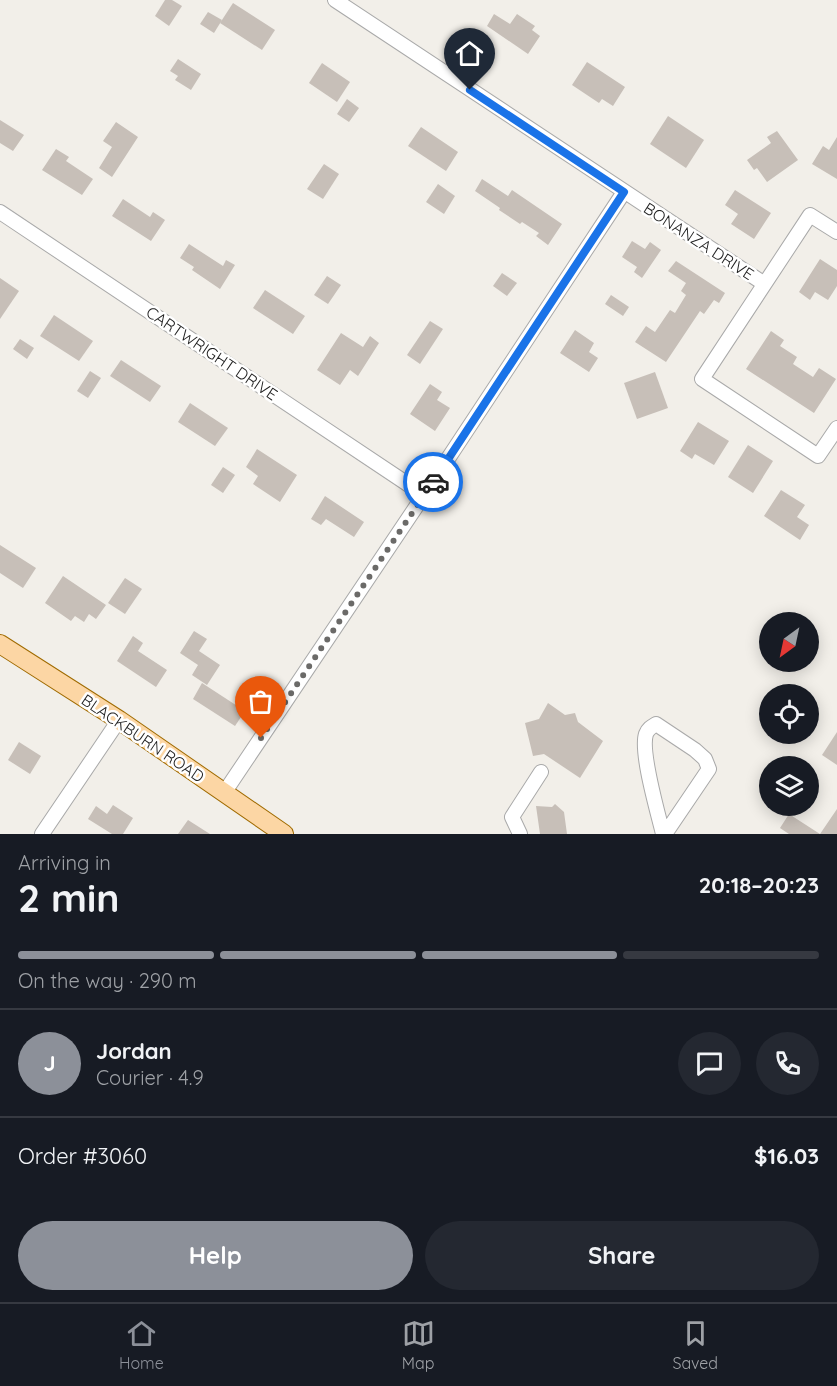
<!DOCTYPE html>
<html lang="en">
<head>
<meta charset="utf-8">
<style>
  :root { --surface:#171b24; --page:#242831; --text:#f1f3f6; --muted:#9ea1a6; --line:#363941; --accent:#8c9099 }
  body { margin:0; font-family:Quicksand,sans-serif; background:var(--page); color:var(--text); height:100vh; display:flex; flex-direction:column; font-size:22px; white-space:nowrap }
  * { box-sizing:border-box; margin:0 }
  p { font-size:20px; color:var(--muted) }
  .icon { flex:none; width:33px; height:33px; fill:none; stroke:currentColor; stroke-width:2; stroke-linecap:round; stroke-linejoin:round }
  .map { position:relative; height:834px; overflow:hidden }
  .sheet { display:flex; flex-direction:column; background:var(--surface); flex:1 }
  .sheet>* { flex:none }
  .needle { width:39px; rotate:213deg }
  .fabs { position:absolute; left:759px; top:612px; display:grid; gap:12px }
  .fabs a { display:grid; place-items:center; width:60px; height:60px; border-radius:50%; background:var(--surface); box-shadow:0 3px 15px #0003; font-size:30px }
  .pin { position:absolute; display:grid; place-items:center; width:51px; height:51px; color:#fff; margin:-62px -26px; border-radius:50% 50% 50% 0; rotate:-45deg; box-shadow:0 0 6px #0007 }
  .pin .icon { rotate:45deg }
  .courier { position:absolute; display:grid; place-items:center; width:60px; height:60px; margin:-30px; border:4px solid #1a73e8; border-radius:50%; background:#fff; color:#222; box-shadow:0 2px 8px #0007 }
  .summary em { font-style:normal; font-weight:700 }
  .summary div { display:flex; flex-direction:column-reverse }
  .summary { display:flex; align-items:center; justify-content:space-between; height:102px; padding:0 18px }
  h1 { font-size:39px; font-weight:700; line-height:45px }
  .bar { display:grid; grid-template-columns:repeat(4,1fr); gap:9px 6px; align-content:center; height:72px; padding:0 18px }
  .bar i { height:8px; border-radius:4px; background:var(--line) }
  .bar .active { background:var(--accent) }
  .bar p { grid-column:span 4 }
  .line { display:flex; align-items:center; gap:15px; padding:0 18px; border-top:2px solid var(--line) }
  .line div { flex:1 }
  .round { display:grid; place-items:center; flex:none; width:63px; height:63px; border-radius:32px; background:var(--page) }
  .button { display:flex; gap:12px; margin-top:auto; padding:12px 18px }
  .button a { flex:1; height:69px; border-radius:36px; background:var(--accent); color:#fff; font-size:24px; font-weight:700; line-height:69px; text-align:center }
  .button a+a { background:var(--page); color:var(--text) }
  .dock { display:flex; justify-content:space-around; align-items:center; height:84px; border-top:2px solid var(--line); background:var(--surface); font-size:16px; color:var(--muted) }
  .dock a { display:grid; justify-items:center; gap:3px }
  .dock .active { color:var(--accent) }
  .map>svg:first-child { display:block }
  .building { fill:#c7bfb8 }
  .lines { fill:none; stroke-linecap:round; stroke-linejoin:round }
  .minor-casing { stroke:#a9a9a9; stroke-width:16 }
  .major-casing { stroke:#a06b00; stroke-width:20 }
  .minor { stroke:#fff; stroke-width:14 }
  .major { stroke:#fcd6a4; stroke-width:18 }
  .done { stroke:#6b6a68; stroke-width:6; stroke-dasharray:0 10.8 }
  .route { stroke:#1a73e8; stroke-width:8 }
  .labels { text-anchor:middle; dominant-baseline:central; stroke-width:5; stroke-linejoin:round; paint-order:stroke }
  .street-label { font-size:16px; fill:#222; stroke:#fff }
</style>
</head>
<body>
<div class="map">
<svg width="837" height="834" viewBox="0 0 837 834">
  <rect width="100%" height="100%" fill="#f2efe9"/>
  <!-- building -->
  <g class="building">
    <polygon points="165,0 172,0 182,6 169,26 155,16"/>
    <polygon points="233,3 275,30 262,50 220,23"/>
    <polygon points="208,12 222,20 214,33 200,24"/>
    <polygon points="494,14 510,24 517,14 535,26 532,30 540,36 528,54 487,26"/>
    <polygon points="178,59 201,74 191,90 175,80 178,76 170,71"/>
    <polygon points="587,62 625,87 613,106 602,99 599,103 572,85"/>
    <polygon points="322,63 350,82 337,102 309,83"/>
    <polygon points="347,99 359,108 349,122 337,114"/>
    <polygon points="668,116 704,140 686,168 650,144"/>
    <polygon points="0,120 24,135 13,151 0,143"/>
    <polygon points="116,122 138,137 112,177 99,168 112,147 103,141"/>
    <polygon points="421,127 458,152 446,171 408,146"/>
    <polygon points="777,131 798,160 767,182 757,168 754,170 747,160 771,143 767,137"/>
    <polygon points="837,137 837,179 812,164 823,146 829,150"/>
    <polygon points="56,149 69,157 66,161 93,179 82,195 42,170"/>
    <polygon points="324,164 339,174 323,199 307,189"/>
    <polygon points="482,179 508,196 512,190 562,224 548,245 536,236 539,233 522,222 520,224 499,210 500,208 475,191"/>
    <polygon points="438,184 455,196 444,214 426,202"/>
    <polygon points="735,190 771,213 754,239 731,224 738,214 725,205"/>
    <polygon points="123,199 150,217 153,212 165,220 151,241 112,216"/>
    <polygon points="632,241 645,249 650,242 661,250 642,278 634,272 637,267 622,257"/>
    <polygon points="189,244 223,266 226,260 235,265 220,289 192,270 194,267 180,258"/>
    <polygon points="820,259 837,270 837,286 828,300 815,292 810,300 799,292"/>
    <polygon points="676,261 725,293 719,303 714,300 704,314 700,311 666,362 635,342 646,326 655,332 670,310 675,313 686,295 681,291 686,283 668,271"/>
    <polygon points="502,273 517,283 507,296 493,286"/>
    <polygon points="327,276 341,285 328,304 314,295"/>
    <polygon points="0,278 19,291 0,319"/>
    <polygon points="265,290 305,316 293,334 253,308"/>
    <polygon points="611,295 629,307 623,316 605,304"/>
    <polygon points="54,315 93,341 79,361 40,336"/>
    <polygon points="430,321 443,329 420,364 407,355"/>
    <polygon points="575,330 594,343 589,352 598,358 589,372 560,353"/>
    <polygon points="771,331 784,340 780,346 797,357 793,364 813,377 819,368 836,379 814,413 746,369"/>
    <polygon points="341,333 363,347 370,336 379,343 358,376 350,370 340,385 317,370"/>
    <polygon points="20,339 34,348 27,359 13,349"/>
    <polygon points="121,360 161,386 150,402 110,376"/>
    <polygon points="90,371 101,378 88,398 77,391"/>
    <polygon points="655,372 668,408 637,419 624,383"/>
    <polygon points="430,384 442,392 437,400 450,408 435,431 410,414"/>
    <polygon points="190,403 228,428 215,446 178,422"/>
    <polygon points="698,422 729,441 714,465 695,454 692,459 680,451"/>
    <polygon points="748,445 773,461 753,493 728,477"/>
    <polygon points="257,449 297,475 280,502 253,484 258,476 246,467"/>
    <polygon points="223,467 235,475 223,493 211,485"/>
    <polygon points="781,490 805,505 797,517 809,525 800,540 764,516"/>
    <polygon points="325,496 364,522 354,537 326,519 321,525 311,519"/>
    <polygon points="0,545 36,568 23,588 0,573"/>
    <polygon points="63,576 106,605 96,619 89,614 84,622 75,616 71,621 45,603"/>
    <polygon points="125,578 142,589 125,614 108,603"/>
    <polygon points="194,631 207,639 199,651 220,665 207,685 192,675 198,665 180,653"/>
    <polygon points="133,636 143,643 138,651 167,670 156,687 117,661"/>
    <polygon points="202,683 245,711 235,726 193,699"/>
    <polygon points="548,703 565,715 575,713 578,722 603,741 580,778 544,754 533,756 525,723 539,719"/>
    <polygon points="837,732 837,765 822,755"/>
    <polygon points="19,742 41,756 30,774 8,760"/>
    <polygon points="555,804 564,812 567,834 540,834 536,806 552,807"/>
    <polygon points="113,805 133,818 123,834 112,834 88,819 96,806 107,814"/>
    <polygon points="837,809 837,834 789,834 780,828 789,814 820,834"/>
    <polygon points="188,820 210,834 178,834"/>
  </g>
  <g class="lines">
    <defs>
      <g id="minor">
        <polyline points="335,0 763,283"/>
        <polyline points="0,212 424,495"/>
        <polyline points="837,232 810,215 702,379 818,456 837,428"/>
        <polyline points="224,793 424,495 624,192"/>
        <polyline points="42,834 119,720"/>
        <polyline points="520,834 512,817 541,772"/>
        <path d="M663,834C658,813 640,752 646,734C648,729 651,727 656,724L695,750L705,759L709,769L665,834"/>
      </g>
      <polyline id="major" points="0,644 119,720 284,834"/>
    </defs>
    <!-- minor casing -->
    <use href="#minor" class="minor-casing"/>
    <!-- major casing -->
    <use href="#major" class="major-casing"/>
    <!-- minor -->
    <use href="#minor" class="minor"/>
    <!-- major -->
    <use href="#major" class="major"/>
  </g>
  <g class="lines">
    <!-- done -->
    <polyline class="done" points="261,738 433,482"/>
    <!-- route -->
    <polyline class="route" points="433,482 624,192 470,90"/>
  </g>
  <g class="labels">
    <!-- street labels -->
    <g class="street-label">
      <text transform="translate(699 241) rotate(33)">BONANZA DRIVE</text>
      <text transform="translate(212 353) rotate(34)">CARTWRIGHT DRIVE</text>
      <text transform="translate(143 738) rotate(34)">BLACKBURN ROAD</text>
    </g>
  </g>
</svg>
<div class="fabs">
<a><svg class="needle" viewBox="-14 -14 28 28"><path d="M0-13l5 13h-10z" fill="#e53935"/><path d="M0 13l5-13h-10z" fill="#9ea1a6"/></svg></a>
<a><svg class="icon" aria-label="locate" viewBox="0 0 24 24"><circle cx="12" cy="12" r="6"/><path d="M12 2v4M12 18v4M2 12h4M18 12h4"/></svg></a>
<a><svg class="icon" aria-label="layers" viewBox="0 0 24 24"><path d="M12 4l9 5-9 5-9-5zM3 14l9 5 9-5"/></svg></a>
</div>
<div class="pin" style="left:261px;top:738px;background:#ea580c"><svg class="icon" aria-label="bag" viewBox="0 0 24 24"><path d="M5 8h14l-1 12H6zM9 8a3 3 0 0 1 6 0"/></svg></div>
<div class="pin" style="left:470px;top:90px;background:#1f2937"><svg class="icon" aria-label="home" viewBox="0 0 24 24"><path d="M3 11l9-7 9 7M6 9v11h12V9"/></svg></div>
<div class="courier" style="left:433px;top:482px"><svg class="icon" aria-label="car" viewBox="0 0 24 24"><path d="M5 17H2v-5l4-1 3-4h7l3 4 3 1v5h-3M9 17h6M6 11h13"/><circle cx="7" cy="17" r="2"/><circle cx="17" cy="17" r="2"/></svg></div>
</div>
<section class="sheet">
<div class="summary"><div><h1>2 min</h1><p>Arriving in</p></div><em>20:18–20:23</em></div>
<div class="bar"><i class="active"></i><i class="active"></i><i class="active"></i><i></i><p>On the way · 290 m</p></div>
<div class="line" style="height:108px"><b class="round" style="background:var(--accent);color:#fff">J</b><div><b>Jordan</b><p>Courier · 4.9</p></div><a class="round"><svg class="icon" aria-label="chat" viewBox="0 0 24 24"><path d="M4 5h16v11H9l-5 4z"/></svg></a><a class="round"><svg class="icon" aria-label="phone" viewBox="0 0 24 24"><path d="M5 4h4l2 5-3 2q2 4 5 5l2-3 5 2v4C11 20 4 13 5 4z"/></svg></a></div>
<div class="line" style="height:78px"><div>Order #3060</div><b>$16.03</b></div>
<div class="button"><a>Help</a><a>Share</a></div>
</section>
<nav class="dock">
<a class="active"><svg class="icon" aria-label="home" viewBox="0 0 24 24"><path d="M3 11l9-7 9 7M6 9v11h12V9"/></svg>Home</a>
<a><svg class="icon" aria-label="map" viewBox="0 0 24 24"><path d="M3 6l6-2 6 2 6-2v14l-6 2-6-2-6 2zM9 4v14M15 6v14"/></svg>Map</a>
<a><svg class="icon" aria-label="saved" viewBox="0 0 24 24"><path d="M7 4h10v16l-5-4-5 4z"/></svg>Saved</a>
</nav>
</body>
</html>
